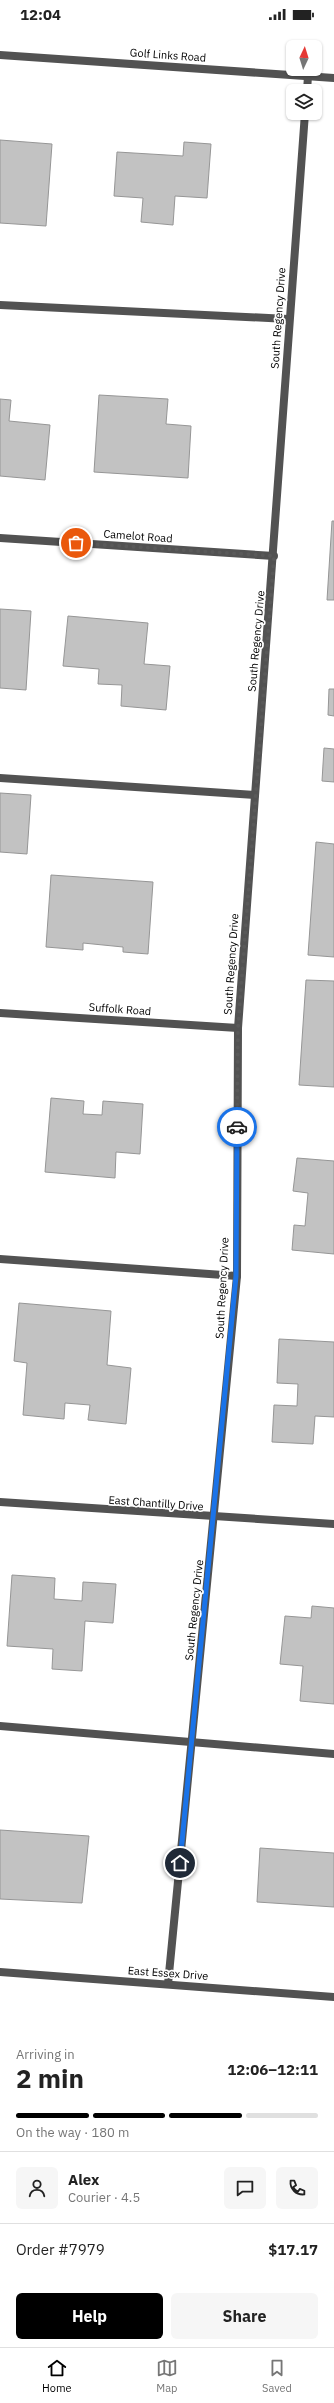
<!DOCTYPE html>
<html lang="en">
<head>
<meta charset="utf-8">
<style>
  :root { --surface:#fff; --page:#f6f6f6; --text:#222; --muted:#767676; --line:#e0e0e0; --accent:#000 }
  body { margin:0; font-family:"IBM Plex Sans",sans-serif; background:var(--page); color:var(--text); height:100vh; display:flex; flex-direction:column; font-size:15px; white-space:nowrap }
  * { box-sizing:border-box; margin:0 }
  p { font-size:13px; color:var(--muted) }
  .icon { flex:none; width:22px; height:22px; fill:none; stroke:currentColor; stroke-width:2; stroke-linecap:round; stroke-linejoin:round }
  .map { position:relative; height:2007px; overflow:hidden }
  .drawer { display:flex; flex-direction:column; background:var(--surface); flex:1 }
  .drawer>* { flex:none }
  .needle { width:26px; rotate:4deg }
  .fabs { position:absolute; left:286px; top:12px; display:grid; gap:8px }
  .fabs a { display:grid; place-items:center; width:36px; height:36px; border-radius:6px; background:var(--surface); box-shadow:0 1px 3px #0004; font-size:20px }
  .pin { position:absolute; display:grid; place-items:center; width:34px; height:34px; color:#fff; margin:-17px; border:2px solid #fff; border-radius:50%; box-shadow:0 1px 4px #0007 }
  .courier { position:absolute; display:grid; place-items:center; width:40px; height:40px; margin:-20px; border:3px solid #1a73e8; border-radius:50%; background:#fff; color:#222; box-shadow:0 1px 5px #0007 }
  .summary em { font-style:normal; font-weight:800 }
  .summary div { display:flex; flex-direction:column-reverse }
  .summary { display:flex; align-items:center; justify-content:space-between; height:68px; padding:0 16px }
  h1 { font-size:26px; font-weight:800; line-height:30px }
  .bar { display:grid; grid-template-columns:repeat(4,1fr); gap:6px 4px; align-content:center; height:48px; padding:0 16px }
  .bar i { height:5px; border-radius:3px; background:var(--line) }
  .bar .active { background:var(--accent) }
  .bar p { grid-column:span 4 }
  .line { display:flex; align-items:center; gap:10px; padding:0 16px; border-top:1px solid var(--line) }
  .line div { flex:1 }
  .round { display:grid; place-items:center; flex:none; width:42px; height:42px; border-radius:6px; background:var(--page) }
  .button { display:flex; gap:8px; margin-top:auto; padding:8px 16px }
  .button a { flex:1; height:46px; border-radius:6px; background:var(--accent); color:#fff; font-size:16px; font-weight:800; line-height:46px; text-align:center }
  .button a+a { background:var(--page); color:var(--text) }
  .status { display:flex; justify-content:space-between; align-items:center; height:28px; padding:0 20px; background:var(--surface); direction:ltr }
  .status svg { height:11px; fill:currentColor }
  .tabs { display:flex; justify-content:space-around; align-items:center; height:56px; border-top:1px solid var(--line); background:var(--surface); font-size:11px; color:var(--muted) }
  .tabs a { display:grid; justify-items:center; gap:2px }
  .tabs .active { color:var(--accent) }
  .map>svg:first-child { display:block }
  .building { fill:#c2c2c2; stroke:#969696 }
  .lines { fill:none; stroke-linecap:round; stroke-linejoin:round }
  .lane { stroke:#525252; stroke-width:8 }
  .street { stroke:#525252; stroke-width:8 }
  .done { stroke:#595959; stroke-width:4; stroke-dasharray:0 7.2 }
  .route { stroke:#1a73e8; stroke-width:5 }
  .labels { text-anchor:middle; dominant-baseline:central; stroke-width:3.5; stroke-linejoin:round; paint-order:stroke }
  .street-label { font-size:11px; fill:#000; stroke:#fff }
</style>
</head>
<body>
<div class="status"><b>12:04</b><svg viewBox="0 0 49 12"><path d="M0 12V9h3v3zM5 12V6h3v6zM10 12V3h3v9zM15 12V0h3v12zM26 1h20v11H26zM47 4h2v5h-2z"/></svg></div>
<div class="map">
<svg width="334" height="2007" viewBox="0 0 334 2007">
  <rect width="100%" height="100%" fill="#fff"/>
  <!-- building -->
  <g class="building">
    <polygon points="0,112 52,116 46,198 0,195"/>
    <polygon points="184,114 211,116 207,170 175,168 173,197 141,194 143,170 114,168 117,124 183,128"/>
    <polygon points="99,367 168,371 166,396 191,398 188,450 94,444"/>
    <polygon points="0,371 11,372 9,393 50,397 45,452 0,448"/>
    <polygon points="332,493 334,493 334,572 327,572"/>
    <polygon points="0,581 31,583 26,662 0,660"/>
    <polygon points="68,588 148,595 144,636 170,638 166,682 121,678 122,657 98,656 99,641 63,638"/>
    <polygon points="329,661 334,661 334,688 328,687"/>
    <polygon points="324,720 334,721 334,754 322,753"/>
    <polygon points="0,765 31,767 27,826 0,824"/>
    <polygon points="316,814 334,816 334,929 308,927"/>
    <polygon points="51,847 153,854 148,926 123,924 123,919 83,915 83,922 46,919"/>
    <polygon points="306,952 334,953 334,1059 299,1057"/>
    <polygon points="51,1070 84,1073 83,1086 102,1087 103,1073 143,1076 140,1126 116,1124 115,1150 45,1144"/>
    <polygon points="297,1130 334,1133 334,1226 292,1222 294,1197 305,1198 308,1165 293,1163"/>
    <polygon points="19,1275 111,1283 107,1337 131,1340 126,1396 88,1392 90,1377 65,1375 64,1391 23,1387 27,1335 14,1333"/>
    <polygon points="279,1311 334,1314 334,1389 315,1388 313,1416 272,1414 274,1377 297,1378 298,1356 277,1355"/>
    <polygon points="12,1547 55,1550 54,1571 82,1573 83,1554 116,1556 113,1595 85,1593 82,1643 52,1641 53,1621 7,1618"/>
    <polygon points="312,1578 334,1580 334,1676 300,1673 303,1638 280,1636 285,1588 311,1590"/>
    <polygon points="0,1802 89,1808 82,1875 0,1871"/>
    <polygon points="260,1820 334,1825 334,1879 257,1874"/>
  </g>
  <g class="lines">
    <!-- lane -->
    <g class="lane">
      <polyline points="0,277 288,291"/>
      <polyline points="0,750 255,767"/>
      <polyline points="0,1231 237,1248"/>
      <polyline points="0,1698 334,1726"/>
    </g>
    <!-- street -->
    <g class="street">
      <polyline points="0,27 334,50"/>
      <polyline points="307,63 308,48"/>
      <polyline points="0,510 274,528"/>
      <polyline points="0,985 238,1000"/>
      <polyline points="0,1474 334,1496"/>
      <polyline points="0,1944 334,1969"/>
      <polyline points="168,1956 237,1248 238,1000 305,85"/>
    </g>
  </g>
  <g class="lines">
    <!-- done -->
    <polyline class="done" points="76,515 274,528 238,1000 237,1099"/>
    <!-- route -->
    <polyline class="route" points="180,1835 236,1248 237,1099"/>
  </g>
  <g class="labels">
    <!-- street labels -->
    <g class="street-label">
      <text transform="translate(168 27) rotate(4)">Golf Links Road</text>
      <text transform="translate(278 290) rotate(-86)">South Regency Drive</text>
      <text transform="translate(138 508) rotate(4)">Camelot Road</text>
      <text transform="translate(256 613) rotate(-85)">South Regency Drive</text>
      <text transform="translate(231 936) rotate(-86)">South Regency Drive</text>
      <text transform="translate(120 981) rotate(4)">Suffolk Road</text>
      <text transform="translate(222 1260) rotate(-87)">South Regency Drive</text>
      <text transform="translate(156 1475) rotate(4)">East Chantilly Drive</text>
      <text transform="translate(194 1582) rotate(-84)">South Regency Drive</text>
      <text transform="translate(168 1945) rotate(4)">East Essex Drive</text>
    </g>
  </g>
</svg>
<div class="fabs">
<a><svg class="needle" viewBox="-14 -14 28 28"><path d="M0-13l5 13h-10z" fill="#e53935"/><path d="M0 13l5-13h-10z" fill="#767676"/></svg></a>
<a><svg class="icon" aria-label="layers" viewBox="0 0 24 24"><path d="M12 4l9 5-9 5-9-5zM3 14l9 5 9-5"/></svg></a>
</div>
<div class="pin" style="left:76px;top:515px;background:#ea580c"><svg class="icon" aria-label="bag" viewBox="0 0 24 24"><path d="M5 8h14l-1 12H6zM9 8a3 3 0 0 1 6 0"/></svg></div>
<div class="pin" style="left:180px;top:1835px;background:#1f2937"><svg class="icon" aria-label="home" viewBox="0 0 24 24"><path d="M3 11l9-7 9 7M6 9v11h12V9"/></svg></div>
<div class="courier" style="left:237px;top:1099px"><svg class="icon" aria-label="car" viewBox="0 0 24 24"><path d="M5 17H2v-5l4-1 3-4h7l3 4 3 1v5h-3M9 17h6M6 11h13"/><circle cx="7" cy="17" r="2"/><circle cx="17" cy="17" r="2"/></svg></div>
</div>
<section class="drawer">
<div class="summary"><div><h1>2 min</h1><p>Arriving in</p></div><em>12:06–12:11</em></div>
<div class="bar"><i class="active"></i><i class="active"></i><i class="active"></i><i></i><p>On the way · 180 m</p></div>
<div class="line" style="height:72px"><a class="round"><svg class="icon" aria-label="person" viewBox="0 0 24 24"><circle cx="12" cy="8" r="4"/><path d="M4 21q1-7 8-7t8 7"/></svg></a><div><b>Alex</b><p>Courier · 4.5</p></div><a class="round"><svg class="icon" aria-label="chat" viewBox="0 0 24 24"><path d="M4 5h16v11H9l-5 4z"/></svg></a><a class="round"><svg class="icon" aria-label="phone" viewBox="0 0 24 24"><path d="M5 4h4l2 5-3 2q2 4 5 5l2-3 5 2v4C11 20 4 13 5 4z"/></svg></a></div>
<div class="line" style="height:52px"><div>Order #7979</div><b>$17.17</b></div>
<div class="button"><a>Help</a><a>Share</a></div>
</section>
<nav class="tabs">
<a class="active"><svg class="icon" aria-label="home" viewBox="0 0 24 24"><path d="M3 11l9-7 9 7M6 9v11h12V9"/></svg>Home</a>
<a><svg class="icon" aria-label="map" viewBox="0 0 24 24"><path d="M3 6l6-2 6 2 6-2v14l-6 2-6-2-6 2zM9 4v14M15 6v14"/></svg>Map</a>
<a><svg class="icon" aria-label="saved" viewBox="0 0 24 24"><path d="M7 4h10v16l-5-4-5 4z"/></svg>Saved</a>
</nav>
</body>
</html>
